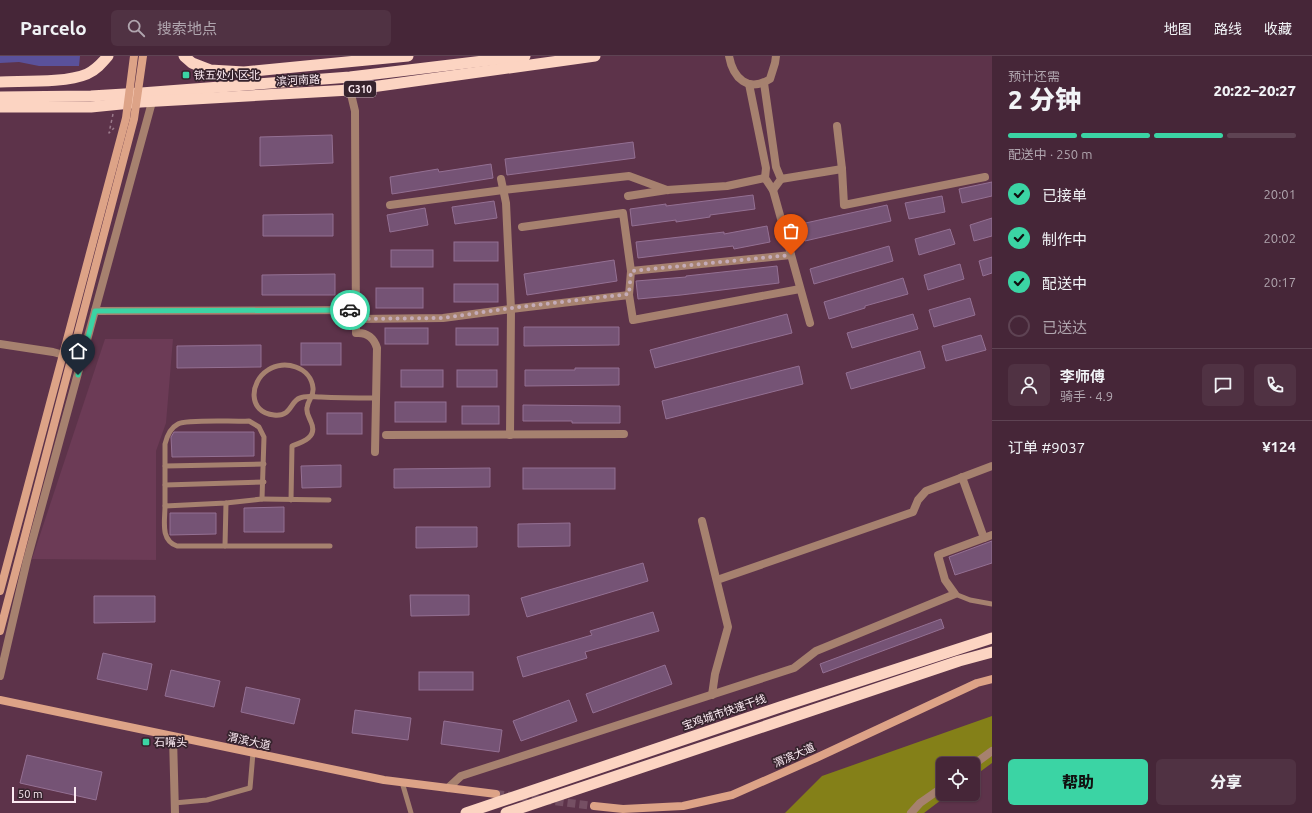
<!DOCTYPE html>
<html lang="zh">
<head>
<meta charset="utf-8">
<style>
  :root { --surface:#462638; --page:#503243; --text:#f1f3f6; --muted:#b0a5ae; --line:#5e4353; --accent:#3bd4a4 }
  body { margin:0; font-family:Ubuntu,"Noto Sans SC",sans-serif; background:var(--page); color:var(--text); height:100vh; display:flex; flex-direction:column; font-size:15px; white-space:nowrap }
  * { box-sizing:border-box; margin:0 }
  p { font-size:13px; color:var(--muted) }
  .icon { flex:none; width:22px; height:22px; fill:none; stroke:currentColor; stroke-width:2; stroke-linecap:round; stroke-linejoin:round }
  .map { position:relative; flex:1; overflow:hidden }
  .panel { display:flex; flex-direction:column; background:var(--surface); width:320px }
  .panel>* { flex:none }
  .tools { position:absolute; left:936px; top:701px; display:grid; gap:8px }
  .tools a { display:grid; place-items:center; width:44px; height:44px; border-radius:6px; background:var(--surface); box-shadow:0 1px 3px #0004,0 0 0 1px var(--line); font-size:20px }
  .scale { position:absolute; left:12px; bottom:10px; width:64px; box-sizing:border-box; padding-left:4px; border:2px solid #fcebf3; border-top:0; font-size:11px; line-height:14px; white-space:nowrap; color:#fcebf3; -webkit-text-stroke:3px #36232d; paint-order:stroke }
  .pin { position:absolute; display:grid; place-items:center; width:34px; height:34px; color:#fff; margin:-41px -17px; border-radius:50% 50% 50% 0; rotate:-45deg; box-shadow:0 0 4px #0007 }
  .pin .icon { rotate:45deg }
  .courier { position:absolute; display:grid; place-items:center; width:40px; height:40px; margin:-20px; border:3px solid #3bd4a4; border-radius:50%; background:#fff; color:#222; box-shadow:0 1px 5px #0007 }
  .headline em { font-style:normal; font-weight:800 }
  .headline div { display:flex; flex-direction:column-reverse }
  .headline { display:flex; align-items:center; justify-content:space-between; height:68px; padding:0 16px }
  h1 { font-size:26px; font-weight:800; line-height:30px }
  .bar { display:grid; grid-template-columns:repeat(4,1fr); gap:6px 4px; align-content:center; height:48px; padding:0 16px }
  .bar i { height:5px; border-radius:3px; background:var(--line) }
  .bar .current { background:var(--accent) }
  .bar p { grid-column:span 4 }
  .line { display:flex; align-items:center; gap:10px; padding:0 16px; border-top:1px solid var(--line) }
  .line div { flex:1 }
  .round { display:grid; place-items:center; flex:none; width:42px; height:42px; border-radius:6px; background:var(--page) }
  ol { padding:0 16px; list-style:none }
  li { display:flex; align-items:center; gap:12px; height:44px }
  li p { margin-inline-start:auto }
  li .icon { padding:4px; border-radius:50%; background:var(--accent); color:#111; stroke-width:4 }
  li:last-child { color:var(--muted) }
  li i { width:22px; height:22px; border:2px solid var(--line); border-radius:50% }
  .action { display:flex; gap:8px; margin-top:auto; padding:8px 16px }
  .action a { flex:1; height:46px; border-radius:6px; background:var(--accent); color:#111; font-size:16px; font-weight:800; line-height:46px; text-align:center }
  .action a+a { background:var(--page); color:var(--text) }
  header { display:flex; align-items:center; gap:24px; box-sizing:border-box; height:56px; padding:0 20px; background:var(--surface); border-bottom:1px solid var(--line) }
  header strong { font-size:19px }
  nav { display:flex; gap:22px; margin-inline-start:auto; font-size:14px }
  .search { width:280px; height:36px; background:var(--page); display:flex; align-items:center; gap:10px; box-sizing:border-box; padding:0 14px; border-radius:6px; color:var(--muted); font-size:15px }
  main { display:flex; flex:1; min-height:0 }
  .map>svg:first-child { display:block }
  .built { fill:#6c3b56 }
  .forest { fill:#848018 }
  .water { fill:#5a519b }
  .building { fill:#755375; stroke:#947093 }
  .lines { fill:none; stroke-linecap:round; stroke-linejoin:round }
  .secondary-tunnel { stroke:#754f63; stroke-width:8; stroke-dasharray:8 4; stroke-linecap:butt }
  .path { stroke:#9b7b8c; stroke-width:1.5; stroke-dasharray:3 3; stroke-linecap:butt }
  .service { stroke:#a6816f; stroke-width:5 }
  .minor { stroke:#a6816f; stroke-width:8 }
  .tertiary { stroke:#a6816f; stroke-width:8 }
  .secondary { stroke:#dda387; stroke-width:8 }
  .trunk { stroke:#fcd4c2; stroke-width:11 }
  .secondary-bridge { stroke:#dda387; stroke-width:8 }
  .done { stroke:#c4abb8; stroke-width:4; stroke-dasharray:0 7.2 }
  .route { stroke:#3bd4a4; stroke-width:5 }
  .poi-dot { fill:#3bd4a4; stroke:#36232d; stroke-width:1.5 }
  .labels { text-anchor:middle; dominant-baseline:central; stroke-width:3.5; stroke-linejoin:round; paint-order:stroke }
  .shield { fill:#36232d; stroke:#c1afb8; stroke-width:1 }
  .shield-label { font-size:10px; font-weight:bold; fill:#fcebf3 }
  .poi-label { font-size:11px; fill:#fcebf3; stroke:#36232d; text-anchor:start }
  .street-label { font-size:11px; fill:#fcebf3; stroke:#36232d }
</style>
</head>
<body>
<header>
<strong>Parcelo</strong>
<div class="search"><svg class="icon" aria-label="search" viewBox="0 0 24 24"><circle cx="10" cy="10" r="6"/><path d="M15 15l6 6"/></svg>搜索地点</div>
<nav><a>地图</a><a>路线</a><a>收藏</a></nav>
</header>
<main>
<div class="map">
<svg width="992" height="757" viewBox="0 0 992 757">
  <rect width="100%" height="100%" fill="#5d334a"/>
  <!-- built -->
  <polygon class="built" points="105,283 173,283 166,367 156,395 156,504 32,503"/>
  <!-- forest -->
  <polygon class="forest" points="992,660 992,707 973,721 973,708 943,708 943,738 949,738 924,757 785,757 822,720"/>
  <!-- water -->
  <polygon class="water" points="0,0 80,0 79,10 39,10 19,6 0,7"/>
  <!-- building -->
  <g class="building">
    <polygon points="332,79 333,107 260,110 260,81"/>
    <polygon points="633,86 635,102 507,119 505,103"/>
    <polygon points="491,108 493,122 392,138 390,121 438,113 439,116"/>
    <polygon points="992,126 992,140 962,147 959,133"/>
    <polygon points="753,139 755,153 710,159 710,161 676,166 676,164 632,170 630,153 666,148 666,150"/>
    <polygon points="942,140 945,156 909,163 905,147"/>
    <polygon points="494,145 497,162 455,168 452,151"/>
    <polygon points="887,149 891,165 805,185 801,168"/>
    <polygon points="425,152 428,169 390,176 387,159"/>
    <polygon points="333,158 333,180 263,180 263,159"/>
    <polygon points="992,162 992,180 974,185 970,169"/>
    <polygon points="767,170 770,186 734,193 733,190 638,202 636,186 724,176 724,178"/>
    <polygon points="950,173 955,188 919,199 915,183"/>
    <rect x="454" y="186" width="44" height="19"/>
    <polygon points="889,190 893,205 814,228 810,213"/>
    <rect x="391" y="194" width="42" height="17"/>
    <polygon points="992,201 992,217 983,220 979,205"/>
    <polygon points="614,204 617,225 527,239 524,218"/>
    <polygon points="960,208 964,223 928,234 924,219"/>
    <polygon points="777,210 779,227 681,239 638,243 636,225 686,221 686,220"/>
    <polygon points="335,218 335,239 262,239 262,219"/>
    <polygon points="903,222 908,238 865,250 865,252 829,263 824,246"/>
    <rect x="454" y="228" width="44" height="18"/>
    <rect x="376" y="232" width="47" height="20"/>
    <polygon points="970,242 975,259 934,271 929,254"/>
    <polygon points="787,258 792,277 655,312 650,294"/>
    <polygon points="913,258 918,273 852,292 847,277"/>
    <polygon points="524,271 619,271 619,289 524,290"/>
    <rect x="385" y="272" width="43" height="16"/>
    <rect x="456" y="272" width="42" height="17"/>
    <polygon points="981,279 986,294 946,305 942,290"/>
    <rect x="301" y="287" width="40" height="22"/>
    <polygon points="261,289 261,311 177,312 177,290"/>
    <polygon points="920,295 925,312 851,333 846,317"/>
    <polygon points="799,310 803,328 666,363 662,345"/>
    <polygon points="575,312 619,312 619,329 525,330 525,314 575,314"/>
    <rect x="401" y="314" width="42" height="17"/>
    <rect x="457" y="314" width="40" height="17"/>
    <rect x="395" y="346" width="51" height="20"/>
    <polygon points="523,349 620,350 620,367 572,367 572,365 523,365"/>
    <rect x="462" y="350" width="37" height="18"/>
    <rect x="327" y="357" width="35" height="21"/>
    <polygon points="174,376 254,376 254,400 172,401 171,381"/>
    <polygon points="341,409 341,431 302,432 301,410"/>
    <polygon points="490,412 490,431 394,432 394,413"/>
    <rect x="523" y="412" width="92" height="21"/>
    <polygon points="284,451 284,476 244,476 244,452"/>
    <polygon points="170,457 216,457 216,478 170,479"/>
    <polygon points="570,467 570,490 518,491 518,468"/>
    <polygon points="416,471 477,471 477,491 416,492"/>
    <polygon points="992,485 992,507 955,519 949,501"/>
    <polygon points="643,507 648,525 527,561 521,542"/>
    <polygon points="410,539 469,539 469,559 411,560"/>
    <polygon points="94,540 155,540 155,566 94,567"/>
    <polygon points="653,556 659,575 585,596 587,602 523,621 517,601 592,579 590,575"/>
    <polygon points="941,563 944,572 823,617 820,608"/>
    <polygon points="103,597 152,608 147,634 97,623"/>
    <polygon points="665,609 672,628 593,657 586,638"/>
    <polygon points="171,614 220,625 214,651 165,640"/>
    <rect x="419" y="616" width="54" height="18"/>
    <polygon points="246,631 300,643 294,668 241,656"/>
    <polygon points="569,644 577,665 521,685 513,665"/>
    <polygon points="355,654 411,662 408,684 352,677"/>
    <polygon points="444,665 502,674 499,696 441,688"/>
    <polygon points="27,699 102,716 96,744 20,727"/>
  </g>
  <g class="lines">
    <!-- secondary-tunnel -->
    <polyline class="secondary-tunnel" points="496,738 594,750"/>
    <!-- path -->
    <polyline class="path" points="113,58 109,77 114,72"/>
    <!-- service -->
    <g class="service">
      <path d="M249,365L259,371L264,381L262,443L226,447L165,450V388C167,380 170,372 178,368C187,363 236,366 249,365Z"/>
      <polyline points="165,410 264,408"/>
      <polyline points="165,429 264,426"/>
      <polyline points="262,443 329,444"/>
      <path d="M291,444L292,390C303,386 318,381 311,366C309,361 306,357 307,352C308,343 314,341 313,332C311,311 284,303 268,314C249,326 248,357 274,359C292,361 290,345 300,342C306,339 314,341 321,341C339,342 358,342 376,342"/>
      <path d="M165,450C165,465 160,484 177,490H330"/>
      <polyline points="225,490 226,447"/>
      <polyline points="955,538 970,544 992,548"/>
      <polyline points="402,726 411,757"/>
      <polyline points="174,747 207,744 250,732 253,697"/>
    </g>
    <!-- minor -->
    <g class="minor">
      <path d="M729,0C733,22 748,37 770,23L775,7L776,0"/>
      <polyline points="764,27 776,111 781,123 773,134"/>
      <polyline points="749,28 766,112 765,122 773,134 810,267"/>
      <path d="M350,34L355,55L356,277C367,276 374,282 377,292L375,396"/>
      <polyline points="837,70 842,113 844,149 985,121"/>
      <polyline points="501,123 506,147 511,253 510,379"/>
      <polyline points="781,123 842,113"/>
      <polyline points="628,140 667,134 727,130 765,122"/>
      <polyline points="390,149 503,134 629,120 667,134"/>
      <polyline points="522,171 623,157 631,215 629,239 633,264 800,233"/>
      <polyline points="631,215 791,199"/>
      <polyline points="95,255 357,254"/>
      <polyline points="357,263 443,262 511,253 629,239"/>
      <polyline points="0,288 53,296 82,304"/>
      <polyline points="386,379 624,378"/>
      <polyline points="962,421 984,482"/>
      <polyline points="702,465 728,571 715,618 712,639"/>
      <polyline points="717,524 913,456 918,444 926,435 992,410"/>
      <polyline points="0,620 27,504 152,46"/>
      <polyline points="973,709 992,695"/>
      <polyline points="448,732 461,720 794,612 816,595 955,538 945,524 938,499 992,479"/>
      <polyline points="911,757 920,747 943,731"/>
    </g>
    <!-- tertiary -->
    <polyline class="tertiary" points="173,681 175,757"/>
    <!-- secondary -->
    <g class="secondary">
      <polyline points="0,644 384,724 496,738"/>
      <polyline points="594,750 623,753 683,750 732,739 816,702 977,627 992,623"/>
    </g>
    <!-- trunk -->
    <g class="trunk">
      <polyline points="184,0 192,7 210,14 244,16 408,0"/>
      <path d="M0,26C23,25 66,27 87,18C96,14 102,7 108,0"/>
      <polyline points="0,41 91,40 141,37 350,21 525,0"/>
      <polyline points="0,51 91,51 141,46 350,34 595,0"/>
      <polyline points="466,757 780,651 992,582"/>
      <polyline points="506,757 959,605 992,596"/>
    </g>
    <!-- secondary-bridge -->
    <g class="secondary-bridge">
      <polyline points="0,535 126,62 134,0"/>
      <polyline points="0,575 134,63 143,0"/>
    </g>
  </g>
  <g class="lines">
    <!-- done -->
    <polyline class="done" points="350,254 357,254 356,263 443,262 511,252 629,238 631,215 791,199"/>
    <!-- route -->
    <polyline class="route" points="78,319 95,255 350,254"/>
  </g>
  <!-- markers -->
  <g class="poi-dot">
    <rect x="182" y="15" width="8" height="8" rx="2"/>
    <rect x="142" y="682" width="8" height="8" rx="2"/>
  </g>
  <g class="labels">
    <!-- shield labels -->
    <rect class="shield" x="344" y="25" width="32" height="16" rx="3"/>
    <g class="shield-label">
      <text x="360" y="33">G310</text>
    </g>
    <!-- poi labels -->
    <g class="poi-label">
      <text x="194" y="19">铁五处小区北</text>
      <text x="154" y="686">石嘴头</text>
    </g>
    <!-- street labels -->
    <g class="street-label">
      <text transform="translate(298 24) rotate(-3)">滨河南路</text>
      <text transform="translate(724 656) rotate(-19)">宝鸡城市快速干线</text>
      <text transform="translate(249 685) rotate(12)">渭滨大道</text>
      <text transform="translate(794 699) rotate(-24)">渭滨大道</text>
    </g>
  </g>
</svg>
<div class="tools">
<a><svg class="icon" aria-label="locate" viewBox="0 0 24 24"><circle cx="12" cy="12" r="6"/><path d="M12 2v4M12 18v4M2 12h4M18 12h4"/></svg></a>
</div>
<div class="scale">50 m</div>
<div class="pin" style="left:791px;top:199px;background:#ea580c"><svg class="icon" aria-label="bag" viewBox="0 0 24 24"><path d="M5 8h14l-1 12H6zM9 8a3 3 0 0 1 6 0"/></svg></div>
<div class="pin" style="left:78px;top:319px;background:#1f2937"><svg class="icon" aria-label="home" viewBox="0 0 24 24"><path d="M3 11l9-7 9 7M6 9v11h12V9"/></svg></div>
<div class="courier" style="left:350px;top:254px"><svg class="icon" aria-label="car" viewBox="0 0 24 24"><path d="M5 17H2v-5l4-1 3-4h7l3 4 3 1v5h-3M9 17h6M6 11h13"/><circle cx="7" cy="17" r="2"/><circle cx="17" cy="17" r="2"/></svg></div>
</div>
<section class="panel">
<div class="headline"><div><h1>2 分钟</h1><p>预计还需</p></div><em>20:22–20:27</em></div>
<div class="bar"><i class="current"></i><i class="current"></i><i class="current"></i><i></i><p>配送中 · 250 m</p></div>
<ol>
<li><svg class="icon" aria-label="check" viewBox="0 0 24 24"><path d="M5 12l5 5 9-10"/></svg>已接单<p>20:01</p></li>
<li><svg class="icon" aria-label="check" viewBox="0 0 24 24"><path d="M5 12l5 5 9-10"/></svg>制作中<p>20:02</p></li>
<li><svg class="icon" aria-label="check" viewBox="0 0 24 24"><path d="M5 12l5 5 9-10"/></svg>配送中<p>20:17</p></li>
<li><i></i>已送达</li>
</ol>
<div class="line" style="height:72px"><a class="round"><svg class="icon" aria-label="person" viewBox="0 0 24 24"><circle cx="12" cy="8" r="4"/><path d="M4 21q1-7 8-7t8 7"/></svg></a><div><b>李师傅</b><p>骑手 · 4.9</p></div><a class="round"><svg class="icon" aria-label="chat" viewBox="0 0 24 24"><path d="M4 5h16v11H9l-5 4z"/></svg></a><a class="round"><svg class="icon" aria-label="phone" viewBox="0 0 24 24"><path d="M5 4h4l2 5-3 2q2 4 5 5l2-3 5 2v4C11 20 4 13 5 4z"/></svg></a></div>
<div class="line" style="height:52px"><div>订单 #9037</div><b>¥124</b></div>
<div class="action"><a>帮助</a><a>分享</a></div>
</section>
</main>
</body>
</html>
